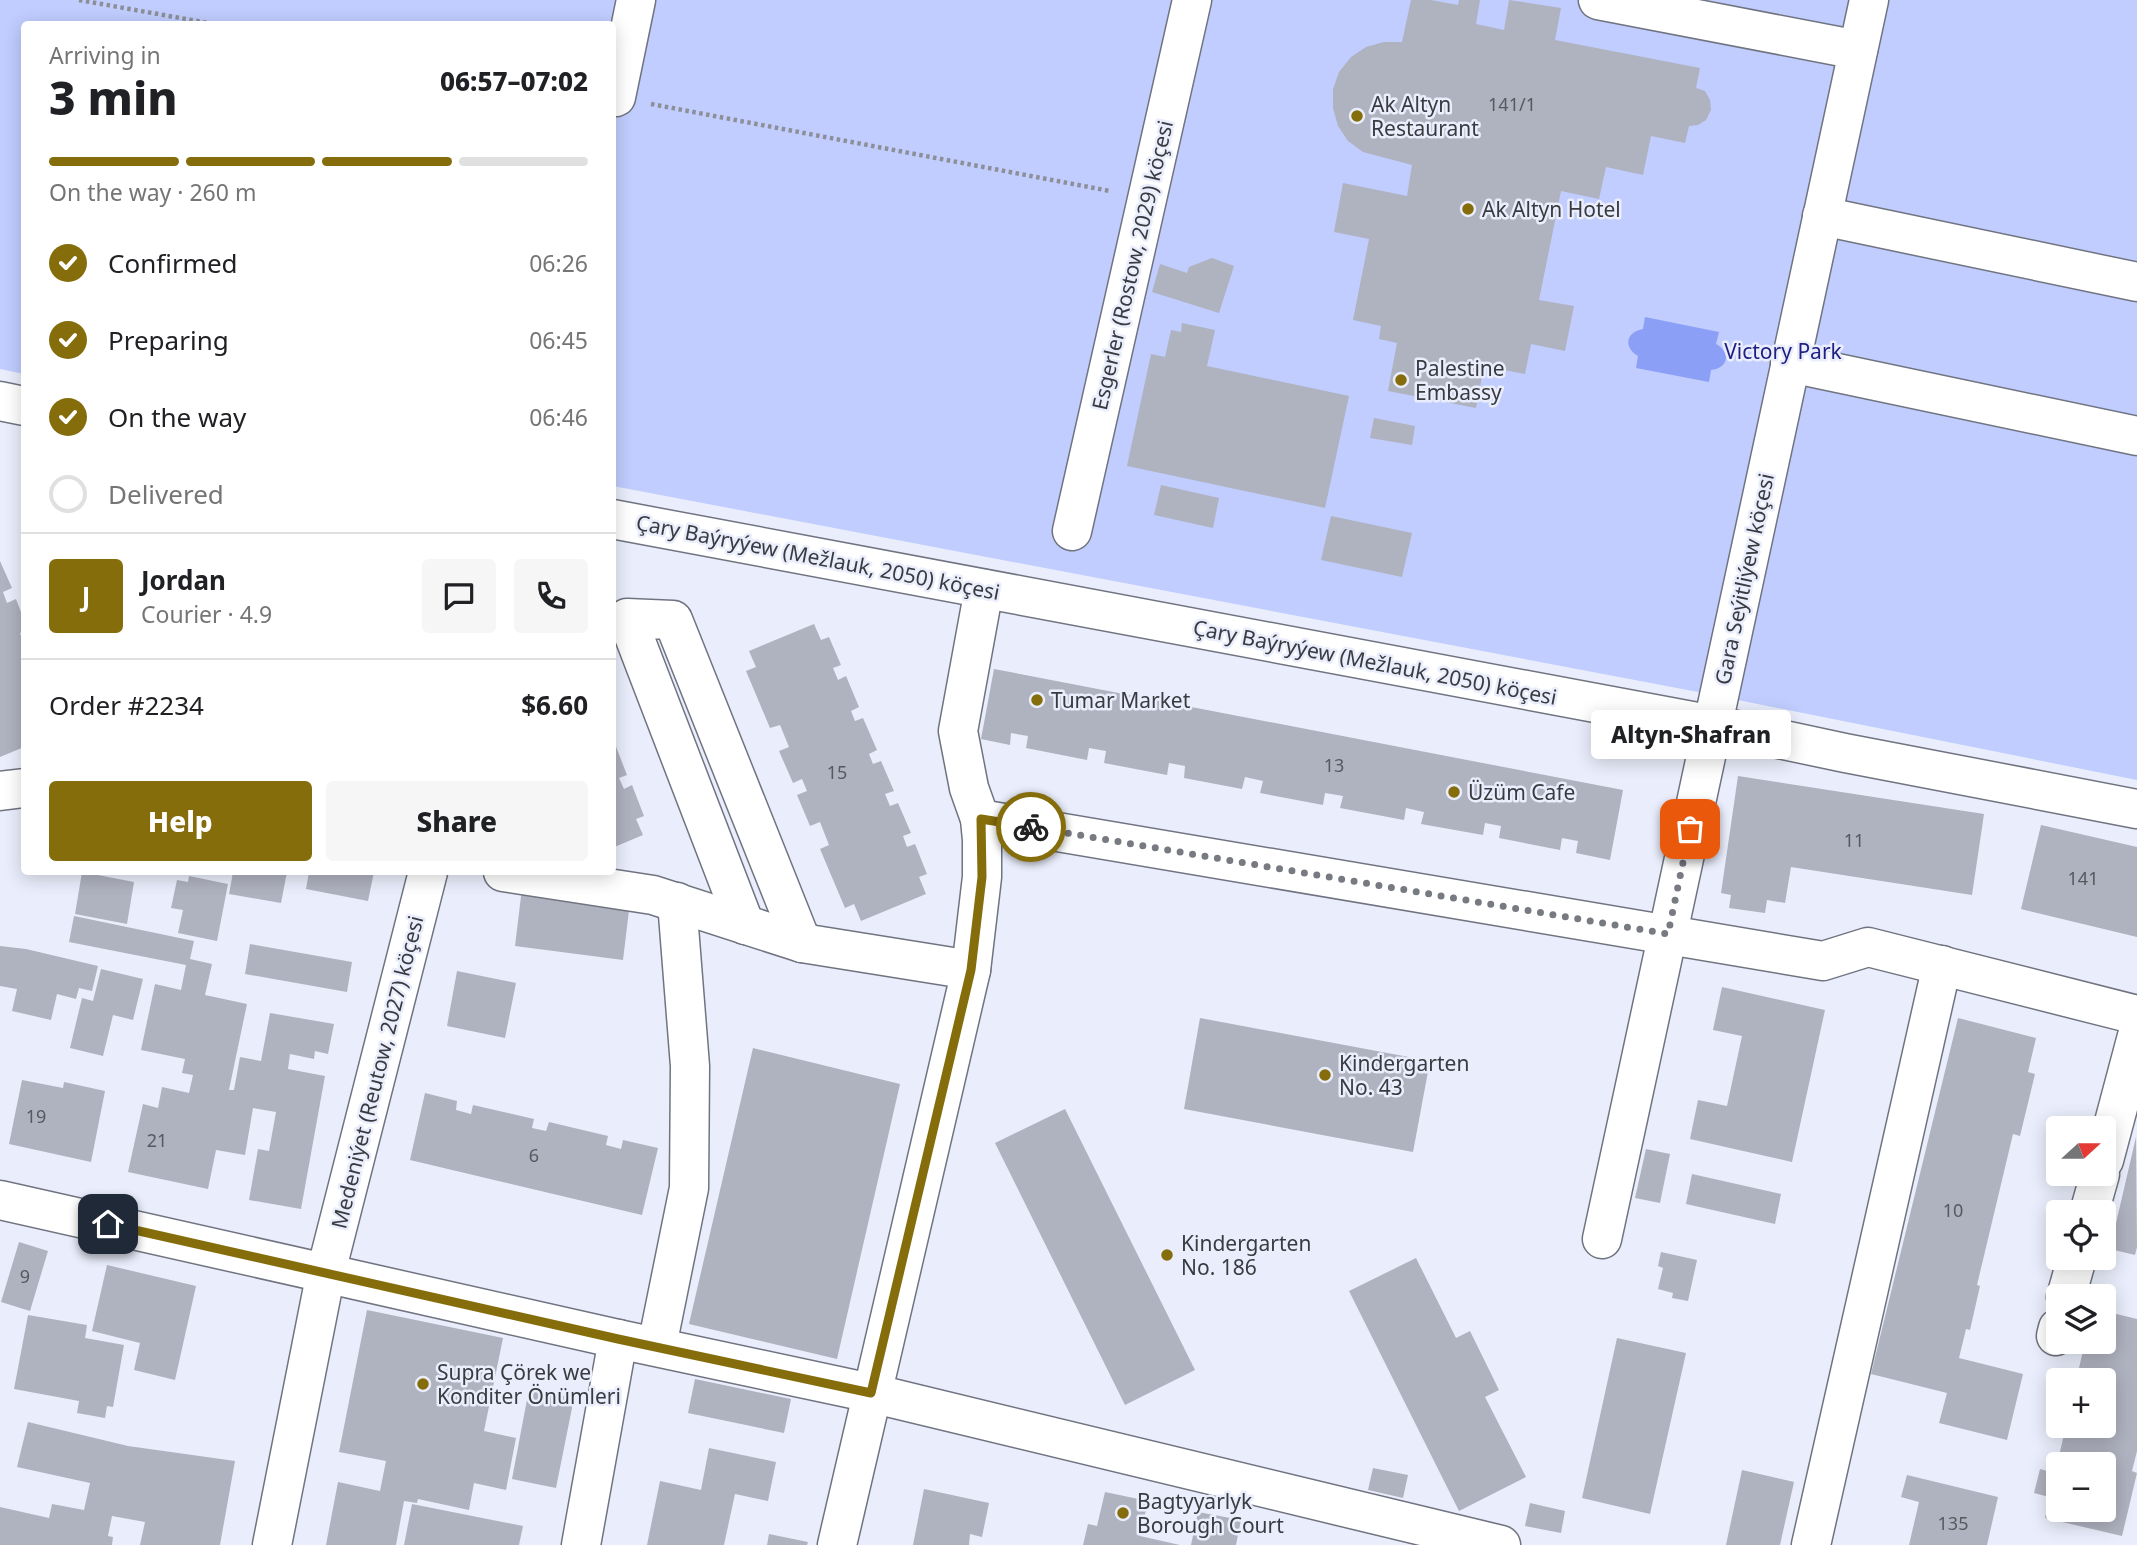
<!DOCTYPE html>
<html lang="en">
<head>
<meta charset="utf-8">
<style>
  :root { --surface:#fff; --page:#f6f6f6; --text:#202124; --muted:#757577; --line:#e0e0e0; --accent:#856d0b }
  body { margin:0; font-family:"Noto Sans",sans-serif; background:var(--page); color:var(--text); height:100vh; display:flex; flex-direction:column; font-size:26px; white-space:nowrap }
  * { box-sizing:border-box; margin:0 }
  p { font-size:23px; color:var(--muted) }
  .icon { flex:none; width:38px; height:38px; fill:none; stroke:currentColor; stroke-width:2; stroke-linecap:round; stroke-linejoin:round }
  .map { position:relative; flex:1; overflow:hidden }
  .panel { position:absolute; left:21px; top:21px; width:595px; height:854px; display:flex; flex-direction:column; background:var(--surface); border-radius:7px; box-shadow:0 4px 18px #0003 }
  .panel>* { flex:none }
  .needle { width:46px; rotate:69deg }
  .buttons { position:absolute; left:2046px; top:1116px; display:grid; gap:14px }
  .buttons a { display:grid; place-items:center; width:70px; height:70px; border-radius:7px; background:var(--surface); box-shadow:0 4px 18px #0003; font-size:35px }
  .pin { position:absolute; display:grid; place-items:center; width:60px; height:60px; color:#fff; margin:-30px; border-radius:14px; box-shadow:0 4px 10px #0006 }
  .courier { position:absolute; display:grid; place-items:center; width:70px; height:70px; margin:-35px; border:5px solid #856d0b; border-radius:50%; background:#fff; color:#222; box-shadow:0 2px 9px #0007 }
  .bubble { position:absolute; height:49px; border-radius:7px; background:var(--surface); box-shadow:0 4px 18px #0003; font-size:23px; font-weight:800; line-height:49px; text-align:center }
  .summary em { font-style:normal; font-weight:800 }
  .summary div { display:flex; flex-direction:column-reverse }
  .summary { display:flex; align-items:center; justify-content:space-between; height:119px; padding:0 28px }
  h1 { font-size:46px; font-weight:800; line-height:52px }
  .bar { display:grid; grid-template-columns:repeat(4,1fr); gap:10px 7px; align-content:center; height:84px; padding:0 28px }
  .bar i { height:9px; border-radius:5px; background:var(--line) }
  .bar .active { background:var(--accent) }
  .bar p { grid-column:span 4 }
  .line { display:flex; align-items:center; gap:18px; padding:0 28px; border-top:2px solid var(--line) }
  .line div { flex:1 }
  .round { display:grid; place-items:center; flex:none; width:74px; height:74px; border-radius:7px; background:var(--page) }
  ol { padding:0 28px; list-style:none }
  li { display:flex; align-items:center; gap:21px; height:77px }
  li p { margin-inline-start:auto }
  li .icon { padding:7px; border-radius:50%; background:var(--accent); color:#fff; stroke-width:4 }
  li:last-child { color:var(--muted) }
  li i { width:38px; height:38px; border:4px solid var(--line); border-radius:50% }
  .button { display:flex; gap:14px; margin-top:auto; padding:14px 28px }
  .button a { flex:1; height:80px; border-radius:7px; background:var(--accent); color:#fff; font-size:28px; font-weight:800; line-height:80px; text-align:center }
  .button a+a { background:var(--page); color:var(--text) }
  .map>svg:first-child { display:block }
  .green { fill:#c0cdfe }
  .water { fill:#8b9ff6 }
  .building { fill:#afb2bf; fill-rule:evenodd }
  .lines { fill:none; stroke-linecap:round; stroke-linejoin:round }
  .minor-casing { stroke:#707480; stroke-width:41 }
  .path { stroke:#8d8f98; stroke-width:4.5; stroke-dasharray:3.5 3.5; stroke-linecap:butt }
  .minor { stroke:#fff; stroke-width:38 }
  .done { stroke:#787a82; stroke-width:7; stroke-dasharray:0 12.6 }
  .route { stroke:#856d0b; stroke-width:9 }
  .poi-dot { fill:#856d0b; stroke:#eaeefc; stroke-width:2.5 }
  .labels { text-anchor:middle; dominant-baseline:central; stroke-width:5; stroke-linejoin:round; paint-order:stroke }
  .number-label { font-size:18px; fill:#575960 }
  .poi-label { font-size:21px; fill:#3a3b40; stroke:#eaeefc; text-anchor:start }
  .street-label { font-size:21px; fill:#3a3b40; stroke:#eaeefc }
  .park-label { font-size:21px; fill:#1f1f82; stroke:#eaeefc }
</style>
</head>
<body>
<div class="map">
<svg width="2137" height="1545" viewBox="0 0 2137 1545">
  <rect width="100%" height="100%" fill="#eaeefc"/>
  <!-- green -->
  <polygon class="green" points="0,0 2137,0 2137,780 1698,692 613,486 612,24 24,24 24,374 0,369"/>
  <!-- water -->
  <path class="water" d="M1645,317L1719,332L1716,344C1731,352 1729,368 1711,370L1709,382L1636,368L1638,356C1623,347 1626,332 1643,329Z"/>
  <!-- building -->
  <g class="building">
    <polygon points="1411,0 1431,0 1458,5 1459,0 1480,0 1476,24 1504,30 1509,0 1561,8 1555,40 1700,68 1696,88 1705,91 1710,100 1711,110 1706,120 1698,125 1689,126 1685,143 1651,136 1643,175 1606,167 1599,199 1561,191 1539,300 1574,306 1565,351 1531,344 1525,374 1484,366 1476,408 1388,391 1397,343 1379,339 1381,326 1353,320 1369,239 1334,232 1343,183 1407,196 1412,165 1363,152 1348,141 1338,126 1333,108 1333,89 1339,72 1351,57 1366,47 1384,42 1402,42"/>
    <polygon points="1212,258 1234,266 1219,313 1152,292 1160,264 1187,273 1189,267"/>
    <polygon points="1182,323 1215,330 1207,366 1349,396 1325,508 1127,466 1151,354 1165,357 1171,330 1181,332"/>
    <polygon points="1374,418 1415,426 1412,445 1370,438"/>
    <polygon points="1161,485 1219,498 1213,528 1154,515"/>
    <polygon points="1331,516 1412,533 1402,577 1321,560"/>
    <polygon points="0,561 12,588 3,592 7,603 16,599 24,620 24,631 20,633 24,644 24,747 0,757"/>
    <polygon points="814,624 821,640 829,637 841,665 833,668 838,680 846,676 859,707 851,711 855,721 863,718 877,750 869,754 873,764 881,761 894,791 885,794 890,806 898,803 911,833 903,836 907,847 915,844 927,874 919,877 926,894 861,921 854,904 845,908 820,849 829,845 820,822 810,826 797,795 807,791 802,779 793,783 779,751 789,747 780,725 770,728 746,671 756,667 749,651"/>
    <polygon points="994,669 1623,790 1610,860 1576,853 1578,841 1562,838 1560,850 1499,838 1501,826 1485,823 1483,835 1421,824 1424,812 1406,808 1404,820 1340,808 1343,796 1325,793 1323,805 1260,793 1263,781 1245,777 1242,789 1184,778 1185,766 1169,763 1167,775 1104,763 1106,751 1089,748 1087,760 1026,748 1028,736 1011,733 1010,745 981,739"/>
    <polygon points="615,744 627,775 619,778 624,789 632,785 644,816 636,819 643,835 612,848 612,745"/>
    <polygon points="1738,776 1984,814 1972,895 1791,867 1785,903 1767,900 1765,913 1729,908 1731,895 1721,893"/>
    <polygon points="2041,825 2137,847 2137,937 2021,909"/>
    <polygon points="82,872 134,882 127,924 75,914"/>
    <polygon points="233,872 287,872 281,903 229,894"/>
    <polygon points="309,872 374,872 368,901 306,889"/>
    <polygon points="189,876 228,884 217,941 178,933 183,910 171,908 177,880 188,882"/>
    <polygon points="522,888 630,902 623,960 515,946"/>
    <polygon points="74,916 194,941 190,959 212,964 205,995 247,1004 229,1090 234,1090 240,1057 261,1061 270,1013 334,1024 328,1054 315,1051 314,1059 290,1054 288,1069 325,1076 301,1209 249,1200 258,1149 269,1151 276,1112 253,1108 245,1155 216,1150 208,1189 128,1172 143,1104 158,1108 162,1087 189,1093 193,1075 182,1073 185,1059 141,1050 155,984 181,990 186,965 69,942"/>
    <polygon points="250,944 352,962 347,992 245,974"/>
    <polygon points="0,946 26,949 98,966 92,991 79,988 76,999 57,994 51,1020 12,1011 17,989 0,986"/>
    <polygon points="101,969 143,979 133,1020 113,1015 103,1056 70,1048 82,998 93,1001"/>
    <polygon points="457,971 516,983 505,1038 447,1026"/>
    <polygon points="1722,987 1825,1010 1792,1162 1690,1139 1698,1100 1727,1106 1742,1036 1713,1030"/>
    <polygon points="1200,1018 1430,1061 1413,1152 1184,1109"/>
    <polygon points="1958,1018 2036,1038 2028,1072 2035,1074 2020,1136 2013,1134 1977,1285 1980,1286 1970,1330 1966,1329 1959,1358 2023,1374 2007,1440 1939,1423 1947,1393 1871,1374"/>
    <polygon points="753,1048 900,1084 837,1359 689,1324"/>
    <polygon points="22,1080 63,1088 64,1082 105,1091 91,1162 9,1144"/>
    <polygon points="425,1093 457,1101 456,1110 471,1114 473,1105 534,1119 532,1128 546,1131 549,1122 608,1136 606,1145 621,1149 623,1140 658,1148 642,1215 410,1160"/>
    <polygon points="1065,1109 1195,1370 1125,1405 995,1143"/>
    <polygon points="2136,1137 2137,1247 2135,1255 2110,1249"/>
    <polygon points="1646,1149 1670,1154 1660,1203 1635,1198"/>
    <polygon points="1692,1174 1781,1194 1775,1224 1686,1204"/>
    <polygon points="19,1242 48,1251 30,1311 1,1302"/>
    <polygon points="1661,1252 1697,1260 1688,1301 1672,1298 1673,1293 1658,1289 1663,1268 1658,1266"/>
    <polygon points="1416,1258 1456,1338 1470,1331 1499,1390 1485,1397 1526,1477 1459,1511 1349,1291"/>
    <polygon points="107,1265 196,1286 175,1380 134,1370 140,1343 92,1331"/>
    <polygon points="367,1310 503,1338 484,1431 516,1438 506,1490 474,1483 469,1510 418,1499 417,1503 404,1501 396,1545 326,1545 338,1482 380,1491 386,1461 339,1452"/>
    <path d="M2104,1311L2137,1319V1451L2132,1471L2137,1473L2122,1536L2045,1518L2049,1497L2034,1493L2040,1469L2055,1473L2066,1426H2104V1381H2076L2085,1342H2104ZM2058,1465H2104V1510H2058Z"/>
    <polygon points="28,1315 87,1325 85,1338 124,1345 113,1407 107,1406 105,1418 77,1413 79,1401 14,1389"/>
    <polygon points="1617,1338 1686,1353 1650,1514 1582,1498"/>
    <polygon points="695,1379 791,1399 784,1433 688,1413"/>
    <polygon points="529,1389 574,1398 556,1488 512,1479"/>
    <polygon points="28,1422 128,1446 235,1461 220,1545 140,1545 145,1522 112,1516 108,1536 113,1537 112,1545 0,1545 0,1507 49,1518 52,1504 84,1510 90,1483 17,1467"/>
    <polygon points="709,1448 776,1462 768,1501 735,1494 724,1545 647,1545 660,1481 701,1490"/>
    <polygon points="1373,1468 1408,1475 1403,1498 1368,1490"/>
    <polygon points="1742,1470 1794,1482 1780,1545 1726,1545"/>
    <polygon points="1907,1475 1998,1497 1987,1545 1909,1545 1919,1502 1901,1497"/>
    <polygon points="924,1489 989,1503 982,1537 970,1534 969,1545 913,1545"/>
    <polygon points="1105,1492 1148,1501 1140,1536 1180,1545 1083,1545 1088,1524 1097,1526"/>
    <polygon points="1530,1503 1565,1511 1561,1533 1525,1526"/>
    <polygon points="412,1504 523,1526 519,1545 404,1545"/>
    <polygon points="1198,1512 1241,1520 1236,1545 1191,1545"/>
    <polygon points="769,1534 808,1542 807,1545 767,1545"/>
  </g>
  <g class="lines">
    <defs>
      <g id="minor">
        <polyline points="1598,0 1858,50"/>
        <polyline points="616,97 636,0"/>
        <polyline points="1822,216 2137,282"/>
        <polyline points="1790,363 2137,436"/>
        <polyline points="0,401 24,406"/>
        <polyline points="612,519 1713,725 1845,753 2137,809"/>
        <polyline points="1072,531 1192,0"/>
        <polyline points="0,791 24,788"/>
        <polyline points="980,819 1823,961 1868,947 2137,1015"/>
        <polyline points="503,872 653,895 802,943 971,970"/>
        <polyline points="745,925 627,618 673,620 802,943"/>
        <polyline points="2104,1160 2137,1036"/>
        <polyline points="0,1200 618,1339 871,1393 1501,1545"/>
        <polyline points="2089,1213 2100,1174"/>
        <polyline points="1602,1239 1869,0"/>
        <polyline points="2066,1297 2077,1258"/>
        <polyline points="2056,1336 2058,1328"/>
        <polyline points="657,1346 689,1188 690,1066 677,902"/>
        <polyline points="272,1545 326,1272 428,872"/>
        <polyline points="581,1545 618,1339"/>
        <polyline points="837,1545 971,970 982,877 982,840 980,819 969,788 958,731 984,589"/>
        <polyline points="1811,1545 1942,965"/>
      </g>
    </defs>
    <!-- minor casing -->
    <use href="#minor" class="minor-casing"/>
    <!-- path -->
    <g class="path">
      <polyline points="79,0 214,24"/>
      <polyline points="651,104 1110,191"/>
    </g>
    <!-- minor -->
    <use href="#minor" class="minor"/>
  </g>
  <g class="lines">
    <!-- done -->
    <polyline class="done" points="1031,827 1668,934 1690,829"/>
    <!-- route -->
    <polyline class="route" points="108,1224 618,1339 871,1393 971,970 982,877 981,819 1031,827"/>
  </g>
  <!-- markers -->
  <g class="poi-dot">
    <circle cx="1357" cy="116" r="7"/>
    <circle cx="1468" cy="209" r="7"/>
    <circle cx="1401" cy="380" r="7"/>
    <circle cx="1037" cy="700" r="7"/>
    <circle cx="1454" cy="792" r="7"/>
    <circle cx="1325" cy="1075" r="7"/>
    <circle cx="1167" cy="1255" r="7"/>
    <circle cx="423" cy="1384" r="7"/>
    <circle cx="1123" cy="1513" r="7"/>
  </g>
  <g class="labels">
    <!-- number labels -->
    <g class="number-label">
      <text x="1512" y="104">141/1</text>
      <text x="1334" y="765">13</text>
      <text x="837" y="772">15</text>
      <text x="1854" y="840">11</text>
      <text x="2083" y="878">141</text>
      <text x="36" y="1116">19</text>
      <text x="157" y="1140">21</text>
      <text x="534" y="1155">6</text>
      <text x="1953" y="1210">10</text>
      <text x="25" y="1276">9</text>
      <text x="1953" y="1523">135</text>
    </g>
    <!-- poi labels -->
    <g class="poi-label">
      <text x="1371" y="104">Ak Altyn<tspan x="1371" dy="24">Restaurant</tspan></text>
      <text x="1482" y="209">Ak Altyn Hotel</text>
      <text x="1415" y="368">Palestine<tspan x="1415" dy="24">Embassy</tspan></text>
      <text x="1051" y="700">Tumar Market</text>
      <text x="1468" y="792">Üzüm Cafe</text>
      <text x="1339" y="1063">Kindergarten<tspan x="1339" dy="24">No. 43</tspan></text>
      <text x="1181" y="1243">Kindergarten<tspan x="1181" dy="24">No. 186</tspan></text>
      <text x="437" y="1372">Supra Çörek we<tspan x="437" dy="24">Konditer Önümleri</tspan></text>
      <text x="1137" y="1501">Bagtyyarlyk<tspan x="1137" dy="24">Borough Court</tspan></text>
    </g>
    <!-- street labels -->
    <g class="street-label">
      <text transform="translate(1132 265) rotate(-77)">Esgerler (Rostow, 2029) köçesi</text>
      <text transform="translate(818 557) rotate(11)">Çary Baýryýew (Mežlauk, 2050) köçesi</text>
      <text transform="translate(1744 579) rotate(-78)">Gara Seýitliýew köçesi</text>
      <text transform="translate(1375 662) rotate(11)">Çary Baýryýew (Mežlauk, 2050) köçesi</text>
      <text transform="translate(377 1072) rotate(-76)">Medeniýet (Reutow, 2027) köçesi</text>
    </g>
    <!-- park labels -->
    <g class="park-label">
      <text x="1783" y="351">Victory Park</text>
    </g>
  </g>
</svg>
<div class="buttons">
<a><svg class="needle" viewBox="-14 -14 28 28"><path d="M0-13l5 13h-10z" fill="#e53935"/><path d="M0 13l5-13h-10z" fill="#757577"/></svg></a>
<a><svg class="icon" aria-label="locate" viewBox="0 0 24 24"><circle cx="12" cy="12" r="6"/><path d="M12 2v4M12 18v4M2 12h4M18 12h4"/></svg></a>
<a><svg class="icon" aria-label="layers" viewBox="0 0 24 24"><path d="M12 4l9 5-9 5-9-5zM3 14l9 5 9-5"/></svg></a>
<a>+</a>
<a>−</a>
</div>
<div class="pin" style="left:1690px;top:829px;background:#ea580c"><svg class="icon" aria-label="bag" viewBox="0 0 24 24"><path d="M5 8h14l-1 12H6zM9 8a3 3 0 0 1 6 0"/></svg></div>
<div class="pin" style="left:108px;top:1224px;background:#1f2937"><svg class="icon" aria-label="home" viewBox="0 0 24 24"><path d="M3 11l9-7 9 7M6 9v11h12V9"/></svg></div>
<div class="courier" style="left:1031px;top:827px"><svg class="icon" aria-label="bike" viewBox="0 0 24 24"><circle cx="6" cy="16" r="4"/><circle cx="18" cy="16" r="4"/><path d="M6 16l4-8h5l3 8M10 8l3 8H6M13 5h3"/></svg></div>
<div class="bubble" style="left:1591px;top:710px;width:200px">Altyn-Shafran</div>
<section class="panel">
<div class="summary"><div><h1>3 min</h1><p>Arriving in</p></div><em>06:57–07:02</em></div>
<div class="bar"><i class="active"></i><i class="active"></i><i class="active"></i><i></i><p>On the way · 260 m</p></div>
<ol>
<li><svg class="icon" aria-label="check" viewBox="0 0 24 24"><path d="M5 12l5 5 9-10"/></svg>Confirmed<p>06:26</p></li>
<li><svg class="icon" aria-label="check" viewBox="0 0 24 24"><path d="M5 12l5 5 9-10"/></svg>Preparing<p>06:45</p></li>
<li><svg class="icon" aria-label="check" viewBox="0 0 24 24"><path d="M5 12l5 5 9-10"/></svg>On the way<p>06:46</p></li>
<li><i></i>Delivered</li>
</ol>
<div class="line" style="height:126px"><b class="round" style="background:var(--accent);color:#fff">J</b><div><b>Jordan</b><p>Courier · 4.9</p></div><a class="round"><svg class="icon" aria-label="chat" viewBox="0 0 24 24"><path d="M4 5h16v11H9l-5 4z"/></svg></a><a class="round"><svg class="icon" aria-label="phone" viewBox="0 0 24 24"><path d="M5 4h4l2 5-3 2q2 4 5 5l2-3 5 2v4C11 20 4 13 5 4z"/></svg></a></div>
<div class="line" style="height:91px"><div>Order #2234</div><b>$6.60</b></div>
<div class="button"><a>Help</a><a>Share</a></div>
</section>
</div>
</body>
</html>
